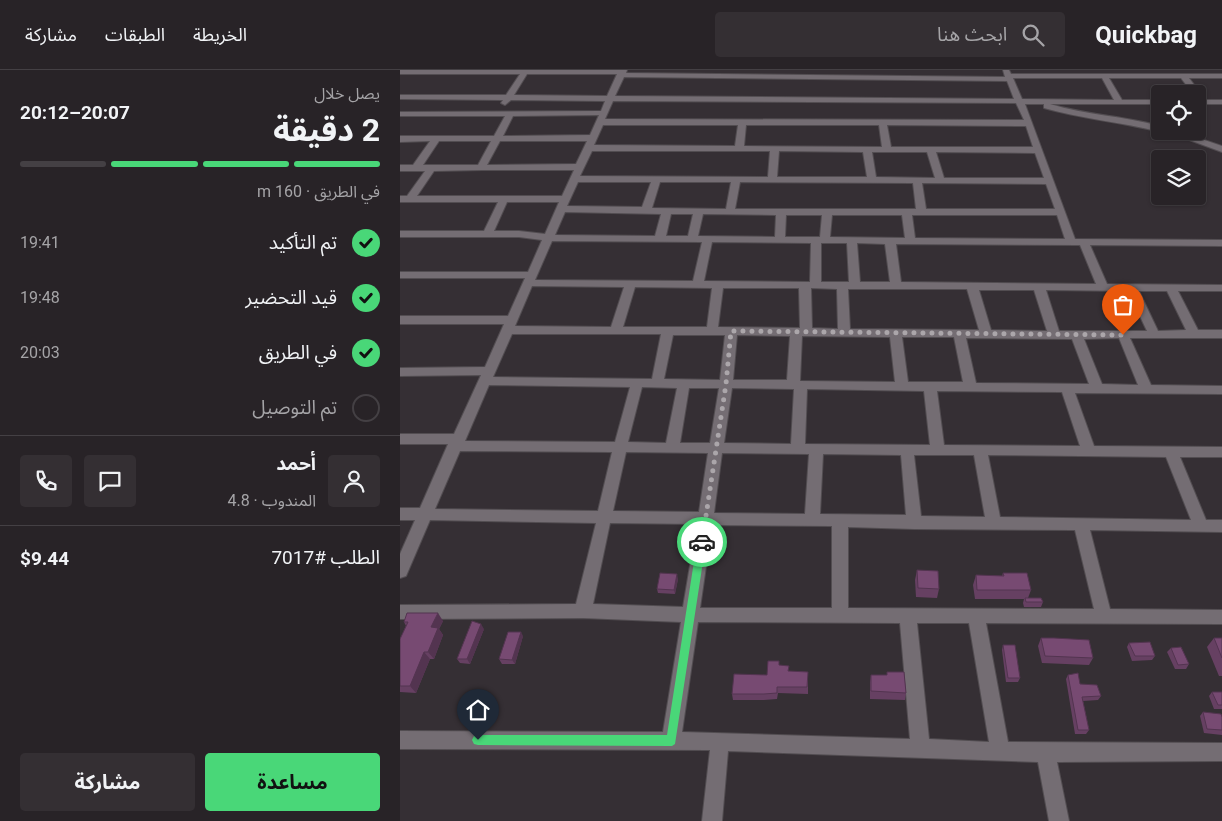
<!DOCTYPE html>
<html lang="ar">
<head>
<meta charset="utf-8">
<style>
  :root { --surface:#282327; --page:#342f33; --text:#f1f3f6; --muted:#a5a4a7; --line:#444044; --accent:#49d778 }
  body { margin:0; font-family:Roboto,"Noto Sans Arabic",sans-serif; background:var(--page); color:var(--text); direction:rtl; height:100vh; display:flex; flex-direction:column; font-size:19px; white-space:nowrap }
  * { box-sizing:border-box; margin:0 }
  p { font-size:16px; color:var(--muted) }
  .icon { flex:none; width:28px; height:28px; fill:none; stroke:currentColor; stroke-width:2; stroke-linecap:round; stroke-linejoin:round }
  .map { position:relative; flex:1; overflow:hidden; direction:ltr }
  .sheet { display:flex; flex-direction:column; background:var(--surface); width:400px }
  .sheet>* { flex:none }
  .controls { position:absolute; left:751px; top:15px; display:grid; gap:10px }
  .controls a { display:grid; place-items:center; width:55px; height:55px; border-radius:5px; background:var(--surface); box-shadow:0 1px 4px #0004,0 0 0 1px var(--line); font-size:25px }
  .pin { position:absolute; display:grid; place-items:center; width:42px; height:42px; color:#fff; margin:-51px -21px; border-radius:50% 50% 50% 0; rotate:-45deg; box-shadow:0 0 5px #0007 }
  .pin .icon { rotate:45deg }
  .courier { position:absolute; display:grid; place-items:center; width:50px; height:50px; margin:-25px; border:4px solid #49d778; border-radius:50%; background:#fff; color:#222; box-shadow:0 1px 6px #0007 }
  .headline em { font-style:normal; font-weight:700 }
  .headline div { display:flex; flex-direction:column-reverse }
  .headline { display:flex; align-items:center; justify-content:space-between; height:85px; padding:0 20px }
  h1 { font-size:32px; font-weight:700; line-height:38px }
  .bar { display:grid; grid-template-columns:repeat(4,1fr); gap:8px 5px; align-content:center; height:60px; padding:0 20px }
  .bar i { height:6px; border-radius:4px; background:var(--line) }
  .bar .current { background:var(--accent) }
  .bar p { grid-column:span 4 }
  .line { display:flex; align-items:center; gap:12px; padding:0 20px; border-top:1px solid var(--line) }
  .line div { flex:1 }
  .round { display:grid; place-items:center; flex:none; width:52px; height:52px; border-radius:5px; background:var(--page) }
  ol { padding:0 20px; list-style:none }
  li { display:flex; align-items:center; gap:15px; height:55px }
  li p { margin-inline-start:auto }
  li .icon { padding:5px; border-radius:50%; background:var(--accent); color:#111; stroke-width:4 }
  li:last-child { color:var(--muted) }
  li i { width:28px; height:28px; border:2px solid var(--line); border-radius:50% }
  .cta { display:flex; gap:10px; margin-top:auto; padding:10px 20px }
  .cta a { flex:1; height:58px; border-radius:5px; background:var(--accent); color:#111; font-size:20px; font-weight:700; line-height:58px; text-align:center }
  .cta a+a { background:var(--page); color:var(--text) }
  header { display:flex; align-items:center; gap:30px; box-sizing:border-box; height:70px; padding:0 25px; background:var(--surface); border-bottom:1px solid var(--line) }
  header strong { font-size:24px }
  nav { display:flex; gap:28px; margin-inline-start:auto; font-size:18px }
  .search { width:350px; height:45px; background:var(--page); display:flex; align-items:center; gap:12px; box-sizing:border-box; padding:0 18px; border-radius:5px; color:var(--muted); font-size:19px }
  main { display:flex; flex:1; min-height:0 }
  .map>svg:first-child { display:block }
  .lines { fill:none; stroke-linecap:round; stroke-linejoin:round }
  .minor-casing { stroke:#524d51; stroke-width:2 }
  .minor { fill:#746d73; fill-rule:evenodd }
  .wall { fill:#664062 }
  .shaded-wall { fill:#533450 }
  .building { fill:#774a72; stroke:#533450 }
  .route { fill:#49d778 }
  .done { stroke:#aba6aa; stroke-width:5; stroke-dasharray:0 9 }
</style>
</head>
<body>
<header>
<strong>Quickbag</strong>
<div class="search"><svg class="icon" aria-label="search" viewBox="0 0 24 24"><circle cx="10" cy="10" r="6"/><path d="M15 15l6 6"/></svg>ابحث هنا</div>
<nav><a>الخريطة</a><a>الطبقات</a><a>مشاركة</a></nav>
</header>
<main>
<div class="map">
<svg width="822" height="751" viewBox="0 0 822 751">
  <rect width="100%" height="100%" fill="#352f34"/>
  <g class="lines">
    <defs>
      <g id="minor">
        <path d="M0,0H227L226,3L605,7L603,0H609L611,4H822V8H789L801,24L798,26V24H793L781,8H709L722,30H760V34H650C686,45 724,46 760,56V62C722,52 682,49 644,38V34H625L675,169L822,170V176L690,175L707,214L822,215V221H778L798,260H822V268H730L751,315L822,316V324L675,323L694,376L822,377V387H780L806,450H822V462L690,460L710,539L822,540V554L586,553L608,672L822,673V691L657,692L669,751H649L638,692L328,681L322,751H302L310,680L0,679V661L263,662L281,552L183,548L0,549V535L176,534L196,453L30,450L6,506L0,508V484L15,450H0V438H20L48,374H0V364H54L81,305L0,306V298L85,297L104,254H0V246H108L125,208H0V202H128L142,170L119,167H0V161H84L98,132H0V126H7L25,101H0V95H13L30,71L0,72V66H94L105,46H0V42L201,41L205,31L111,30L105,35L101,33L103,30L0,29V25H106L120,4H0ZM127,4H217L207,26L114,25ZM224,7L607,11L614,29L215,26ZM613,8H702L714,30L622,29ZM213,31L616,33L624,50L205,49ZM199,45L190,65L103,66L113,46ZM203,55H338L335,76L194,75ZM346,55H479L482,77L344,76ZM487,55L626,56L633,77H491ZM39,71H91L78,95H23ZM100,71H187L176,94L87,95ZM192,81H370L368,107L180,106ZM379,81L463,82L467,107H377ZM472,82H527L535,108L476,107ZM536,82L635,83L644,108H544ZM83,100H174L162,126H17L34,101ZM178,112H251L242,137L167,136ZM260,112H331L326,139L252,138ZM340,112L513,113L516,139H335ZM522,113L646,114L655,139H526ZM107,132H159L145,164L119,161H94ZM165,142L261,144L255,166L155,165ZM271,144H293L288,166H266ZM303,144L376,145L375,167L298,166ZM386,145H422L420,167H385ZM432,145H502L505,168L430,167ZM512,145H657L665,169L515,168ZM152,171L302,172L293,211L135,210ZM312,172L411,173L410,212L304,211ZM421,173H447L449,212H421ZM457,173L485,174L490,212H460ZM496,174L680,175L696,214L501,212ZM132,216L224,217L211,257L115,256ZM235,217L312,218L307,257H223ZM323,218H399L400,258L318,257ZM411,218L437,219L438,259L412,258ZM448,219H567L579,260L450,259ZM579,220H634L647,261L591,260ZM646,220L728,221L747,261H659ZM739,221H767L786,260L758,261ZM112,264H261L252,309L93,307ZM273,265H325L320,310L264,309ZM337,265L390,266L387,310H333ZM402,266L490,267L495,312L400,311ZM502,267H554L563,312H508ZM566,268L672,269L689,314L576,313ZM719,268L738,315L702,314L684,269ZM89,315L230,317L215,372L65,371ZM242,317L277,318L266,373L228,372ZM289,318H319L310,373H280ZM332,318L394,319L391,374L324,373ZM407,319L524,321L530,375L405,374ZM537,321L662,322L680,376L544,375ZM60,381L212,382L198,441L35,439ZM226,382L308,383L299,442L213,441ZM322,383L409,384L405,444L314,443ZM423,384L501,385L506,445L420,444ZM514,385H574L585,447L521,446ZM588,385L766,387L791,450L600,447ZM210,453L297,454L283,537L193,534ZM312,455L432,456V538H300ZM448,457L514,459L675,460L694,539L448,538ZM298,552L500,553L510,669L282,662ZM517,553H569L589,672L529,669Z"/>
        <rect x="798" y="30" width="24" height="4"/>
        <polygon points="765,61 778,61 822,76 822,82"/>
      </g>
    </defs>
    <!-- minor casing -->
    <use href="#minor" class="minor-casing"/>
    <!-- minor -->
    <use href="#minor" class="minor"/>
  </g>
  <!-- wall -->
  <g class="wall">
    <polygon points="517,500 539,519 537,528 516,527 515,510"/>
    <polygon points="603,503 631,520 628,528 643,532 641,537 624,537 623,533 624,529 575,529 573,515 576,505 602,506"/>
    <polygon points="278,509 275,524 258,523 257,519"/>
    <polygon points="43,551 39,559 43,565 34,589 30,589 16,623 0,622 0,569 6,556 4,552"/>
    <polygon points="84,559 70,594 60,593 57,589"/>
    <polygon points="123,566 115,594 102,594 99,589"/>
    <polygon points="641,568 693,588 689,595 642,593 638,576"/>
    <polygon points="814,568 822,568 822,606 819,606 807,577"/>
    <polygon points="729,573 755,586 752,590 732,591 727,577"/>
    <polygon points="603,575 620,608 618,612 606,612 602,580"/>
    <polygon points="771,578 789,594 786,599 775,599 767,582"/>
    <polygon points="379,591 379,595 389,601 408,602 408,624 378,623 377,629 364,630 333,630 332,624 367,605"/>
    <polygon points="487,602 506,623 505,630 470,629 470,612 471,605 487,605"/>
    <polygon points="668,605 680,614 701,626 698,630 683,631 689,660 686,664 675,664 666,609"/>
    <polygon points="812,622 822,622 822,639 814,639 809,626"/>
    <polygon points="803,642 822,647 822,665 804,663 800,646"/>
  </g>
  <!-- shaded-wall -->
  <g class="shaded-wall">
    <polygon points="277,504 278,509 275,524 274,520"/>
    <polygon points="38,543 43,551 39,559 43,565 34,589 28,582 31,557"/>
    <polygon points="81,554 84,559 70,594 67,589"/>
    <polygon points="121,562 123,566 115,594 112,590"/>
    <polygon points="24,582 30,589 16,623 10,616"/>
  </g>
  <!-- building -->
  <g class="building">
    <polygon points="517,500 538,501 539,519 518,518"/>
    <polygon points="260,503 277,504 274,520 257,519"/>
    <polygon points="603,503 627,503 631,520 577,520 576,505 604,506"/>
    <polygon points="625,528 641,528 643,532 626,532"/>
    <polygon points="7,543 38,543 31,557 38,558 28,582 24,582 10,616 0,616 0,569 8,552 4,552"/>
    <polygon points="72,551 81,554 67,589 57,589"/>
    <polygon points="108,562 121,562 112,590 99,589"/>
    <polygon points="641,568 654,568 689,570 693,588 645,586"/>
    <polygon points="814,568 822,568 822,588"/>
    <polygon points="750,572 755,586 735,586 729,573"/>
    <polygon points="603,575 615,575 620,608 608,608"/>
    <polygon points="781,577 789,594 778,595 771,578"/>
    <polygon points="368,591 379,591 379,595 389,596 388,601 408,602 407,617 377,617 377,623 364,624 332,624 334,604 367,605"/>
    <polygon points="487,602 504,602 506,623 471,621 471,605 487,605"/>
    <polygon points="678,603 680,614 697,615 701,626 682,627 689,660 678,660 668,605"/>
    <polygon points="812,622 822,622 822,635 818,635"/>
    <polygon points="803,642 821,644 822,647 822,660 807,659"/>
  </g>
  <!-- route -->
  <polygon class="route" points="302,469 306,472 275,674 272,676 78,675 74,674 72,670 74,666 78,665 267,665 297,472"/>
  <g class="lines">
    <!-- done -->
    <polyline class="done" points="302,472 326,314 331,261 723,265"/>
  </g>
</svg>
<div class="controls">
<a><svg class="icon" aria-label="locate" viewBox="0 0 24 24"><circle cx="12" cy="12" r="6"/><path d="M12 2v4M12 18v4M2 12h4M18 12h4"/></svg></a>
<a><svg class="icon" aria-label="layers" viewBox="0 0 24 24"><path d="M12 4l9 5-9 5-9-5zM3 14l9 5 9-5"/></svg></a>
</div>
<div class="pin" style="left:723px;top:265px;background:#ea580c"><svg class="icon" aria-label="bag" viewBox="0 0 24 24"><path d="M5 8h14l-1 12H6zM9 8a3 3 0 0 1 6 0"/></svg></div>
<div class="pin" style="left:78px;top:670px;background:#1f2937"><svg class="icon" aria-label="home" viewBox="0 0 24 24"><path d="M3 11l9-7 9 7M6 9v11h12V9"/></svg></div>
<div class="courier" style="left:302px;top:472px"><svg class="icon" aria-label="car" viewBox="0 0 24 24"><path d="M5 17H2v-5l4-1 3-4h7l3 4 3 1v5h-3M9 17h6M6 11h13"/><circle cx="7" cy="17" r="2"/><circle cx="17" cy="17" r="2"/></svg></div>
</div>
<section class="sheet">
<div class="headline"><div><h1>2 دقيقة</h1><p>يصل خلال</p></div><em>20:07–20:12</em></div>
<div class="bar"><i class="current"></i><i class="current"></i><i class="current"></i><i></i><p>في الطريق · 160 m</p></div>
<ol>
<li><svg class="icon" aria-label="check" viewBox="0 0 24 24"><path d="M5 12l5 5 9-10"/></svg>تم التأكيد<p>19:41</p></li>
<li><svg class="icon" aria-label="check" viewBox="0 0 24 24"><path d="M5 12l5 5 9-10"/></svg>قيد التحضير<p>19:48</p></li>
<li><svg class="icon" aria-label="check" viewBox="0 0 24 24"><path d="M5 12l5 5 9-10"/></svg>في الطريق<p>20:03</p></li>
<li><i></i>تم التوصيل</li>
</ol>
<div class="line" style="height:90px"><a class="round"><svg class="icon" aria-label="person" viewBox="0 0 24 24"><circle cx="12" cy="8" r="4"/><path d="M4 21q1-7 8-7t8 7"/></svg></a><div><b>أحمد</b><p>المندوب · 4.8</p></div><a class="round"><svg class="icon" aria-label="chat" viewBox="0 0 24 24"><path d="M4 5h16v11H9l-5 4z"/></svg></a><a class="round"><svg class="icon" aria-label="phone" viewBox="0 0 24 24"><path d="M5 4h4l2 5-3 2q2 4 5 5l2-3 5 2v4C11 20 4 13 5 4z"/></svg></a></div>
<div class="line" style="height:65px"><div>الطلب #7017</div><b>$9.44</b></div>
<div class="cta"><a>مساعدة</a><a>مشاركة</a></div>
</section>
</main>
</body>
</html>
